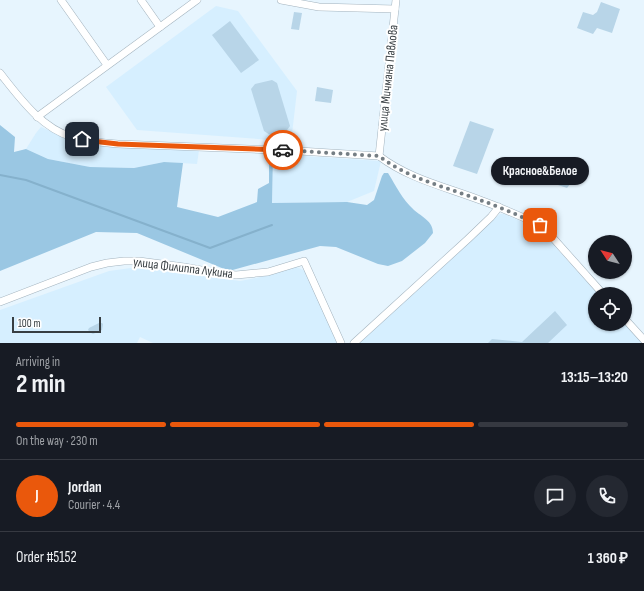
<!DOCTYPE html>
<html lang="en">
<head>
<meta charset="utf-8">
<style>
  :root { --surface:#171b24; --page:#242831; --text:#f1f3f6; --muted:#9ea1a6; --line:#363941; --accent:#ea580c }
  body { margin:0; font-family:"Sofia Sans Condensed",sans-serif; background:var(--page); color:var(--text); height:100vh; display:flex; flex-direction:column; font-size:15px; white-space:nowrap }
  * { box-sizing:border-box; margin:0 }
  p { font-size:13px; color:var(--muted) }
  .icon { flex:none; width:22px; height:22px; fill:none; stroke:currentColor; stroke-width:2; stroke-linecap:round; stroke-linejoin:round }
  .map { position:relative; height:343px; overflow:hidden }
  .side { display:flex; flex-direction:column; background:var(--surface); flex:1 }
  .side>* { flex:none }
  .needle { width:26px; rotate:306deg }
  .controls { position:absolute; left:588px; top:235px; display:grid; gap:8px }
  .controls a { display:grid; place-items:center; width:44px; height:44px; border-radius:50%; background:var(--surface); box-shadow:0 1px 3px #0004; font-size:20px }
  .scale { position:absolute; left:12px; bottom:10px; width:89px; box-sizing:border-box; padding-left:4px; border:2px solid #373e42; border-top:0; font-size:11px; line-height:14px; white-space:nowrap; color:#373e42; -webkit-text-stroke:3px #fff; paint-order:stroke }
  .pin { position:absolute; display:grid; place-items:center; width:34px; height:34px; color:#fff; margin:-17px; border-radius:8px; box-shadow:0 2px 6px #0006 }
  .courier { position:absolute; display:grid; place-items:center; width:40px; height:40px; margin:-20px; border:3px solid #ea580c; border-radius:50%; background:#fff; color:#222; box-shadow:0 1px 5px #0007 }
  .bubble { position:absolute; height:28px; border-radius:14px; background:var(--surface); box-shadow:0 1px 3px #0004; font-size:13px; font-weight:700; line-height:28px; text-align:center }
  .summary em { font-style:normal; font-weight:700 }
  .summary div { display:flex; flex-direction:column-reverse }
  .summary { display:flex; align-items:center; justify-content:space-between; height:68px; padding:0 16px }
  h1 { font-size:26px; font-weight:700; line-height:30px }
  .bar { display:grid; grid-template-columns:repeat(4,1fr); gap:6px 4px; align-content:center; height:48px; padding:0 16px }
  .bar i { height:5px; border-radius:3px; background:var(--line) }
  .bar .current { background:var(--accent) }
  .bar p { grid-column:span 4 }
  .line { display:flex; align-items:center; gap:10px; padding:0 16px; border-top:1px solid var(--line) }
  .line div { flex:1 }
  .round { display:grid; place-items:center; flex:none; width:42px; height:42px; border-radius:21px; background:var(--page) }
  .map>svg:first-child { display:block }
  .built { fill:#d6efff }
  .green { fill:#b8d5e8 }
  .forest { fill:#9ac7e3 }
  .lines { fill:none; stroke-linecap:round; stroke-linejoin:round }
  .stream { stroke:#85b1cc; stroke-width:2 }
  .street-casing { stroke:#a3b3be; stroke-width:8 }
  .street { stroke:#fff; stroke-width:7 }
  .done { stroke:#757e84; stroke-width:4; stroke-dasharray:0 7.2 }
  .route { stroke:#ea580c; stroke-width:5 }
  .labels { text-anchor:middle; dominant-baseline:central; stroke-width:4; stroke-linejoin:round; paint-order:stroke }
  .street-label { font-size:13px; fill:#373e42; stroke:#fff }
</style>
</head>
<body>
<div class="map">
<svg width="644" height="343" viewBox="0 0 644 343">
  <rect width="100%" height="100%" fill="#e7f5fe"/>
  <!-- built -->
  <g class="built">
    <polygon points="216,6 238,11 297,91 292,134 286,141 137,130 106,87"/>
    <polygon points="41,127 76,142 121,147 199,150 197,164 164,162 134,168 90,167 48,159 26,149 36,133"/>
    <polygon points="273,154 381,161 374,191 347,202 272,203"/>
    <polygon points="500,214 504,214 539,229 598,294 595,294 595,324 625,324 638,339 641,337 644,343 353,343"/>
    <polygon points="295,266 307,272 337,343 153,343 140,337 137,343 0,343 0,310 109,271 138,267 240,281 266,276"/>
  </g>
  <!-- green -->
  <g class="green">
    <polygon points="601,2 620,9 612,33 597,28 593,34 577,28 583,12 593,15 597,12"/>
    <polygon points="294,12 302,13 299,30 291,29"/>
    <polygon points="230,21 259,60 241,73 212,35"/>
    <polygon points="272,80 277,83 290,126 287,130 270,135 264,131 251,89 255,84"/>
    <polygon points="317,87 333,90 331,103 315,101"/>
    <polygon points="470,121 494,129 477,174 453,166"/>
    <path d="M551,160L575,167C575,175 572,182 567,188L543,180L540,174L545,161Z"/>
    <polygon points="555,311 567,325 548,343 488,343 492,339 522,342"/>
    <polygon points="99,323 102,323 103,324 102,330 93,334 91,333 88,330 89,328"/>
  </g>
  <!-- forest -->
  <path class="forest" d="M0,125L15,137L14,152L26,149L48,159L90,167L134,168L164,162L183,163L177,207L218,217L257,202L258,189L269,183V154H273L272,203L347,202L367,205L374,200L382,176L384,173H388C396,186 402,199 414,210C422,217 433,221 433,233L425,243L402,261L388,266L378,264L336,247L320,246L229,271L137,233L96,232L0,271Z"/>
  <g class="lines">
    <!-- stream -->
    <polyline class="stream" points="0,175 26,180 210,248 272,225"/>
    <defs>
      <g id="street">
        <polyline points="61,0 107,65"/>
        <polyline points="141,0 160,27"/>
        <polyline points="281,0 319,7 395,9"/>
        <path d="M0,73C19,97 41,128 72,137C87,141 102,143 118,144L299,151L379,156"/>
        <polyline points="37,117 197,0"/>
        <path d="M379,156C409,179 446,187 480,200C500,207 520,216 540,225L545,229L603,294"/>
        <polyline points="379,156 396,0"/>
        <polyline points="0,302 91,267 107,263 124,261 139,261 184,267 218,273 236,275 268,272 304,261 341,343"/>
        <polyline points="625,319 644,340"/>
        <polyline points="354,343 468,239 491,217 499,207"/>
      </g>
    </defs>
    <!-- street casing -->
    <use href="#street" class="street-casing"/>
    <!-- street -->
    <use href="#street" class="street"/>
  </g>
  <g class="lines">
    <!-- done -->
    <path class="done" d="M283,150L379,156C409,179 446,187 480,200C500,207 520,216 540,225"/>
    <!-- route -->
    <polyline class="route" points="82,139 92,141 118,144 283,150"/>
  </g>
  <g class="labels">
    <!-- street labels -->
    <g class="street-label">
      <text transform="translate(388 78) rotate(-84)">улица Мичмана Павлова</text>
      <text transform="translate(183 268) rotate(7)">улица Филиппа Лукина</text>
    </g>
  </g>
</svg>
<div class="controls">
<a><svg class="needle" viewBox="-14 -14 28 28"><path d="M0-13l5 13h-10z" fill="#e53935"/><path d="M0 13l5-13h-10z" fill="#9ea1a6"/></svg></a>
<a><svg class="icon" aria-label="locate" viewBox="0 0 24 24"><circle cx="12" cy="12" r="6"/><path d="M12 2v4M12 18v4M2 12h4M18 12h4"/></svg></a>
</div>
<div class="scale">100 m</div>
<div class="pin" style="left:540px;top:225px;background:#ea580c"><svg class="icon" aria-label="bag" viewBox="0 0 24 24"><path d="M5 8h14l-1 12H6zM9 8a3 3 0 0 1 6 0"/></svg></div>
<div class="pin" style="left:82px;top:139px;background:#1f2937"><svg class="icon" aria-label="home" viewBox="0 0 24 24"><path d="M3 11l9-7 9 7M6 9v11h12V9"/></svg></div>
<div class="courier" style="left:283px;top:150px"><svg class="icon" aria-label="car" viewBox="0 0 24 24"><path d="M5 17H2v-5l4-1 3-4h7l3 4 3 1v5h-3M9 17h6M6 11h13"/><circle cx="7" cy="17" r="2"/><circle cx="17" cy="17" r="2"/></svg></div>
<div class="bubble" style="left:491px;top:157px;width:98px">Красное&amp;Белое</div>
</div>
<section class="side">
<div class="summary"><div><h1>2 min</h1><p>Arriving in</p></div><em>13:15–13:20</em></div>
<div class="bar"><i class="current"></i><i class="current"></i><i class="current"></i><i></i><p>On the way · 230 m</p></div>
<div class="line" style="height:72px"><b class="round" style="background:var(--accent);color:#fff">J</b><div><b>Jordan</b><p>Courier · 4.4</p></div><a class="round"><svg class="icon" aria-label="chat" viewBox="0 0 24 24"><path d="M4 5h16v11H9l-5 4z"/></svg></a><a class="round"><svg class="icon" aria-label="phone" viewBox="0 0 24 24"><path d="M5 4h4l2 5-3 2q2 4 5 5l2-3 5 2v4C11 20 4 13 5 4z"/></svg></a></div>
<div class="line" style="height:52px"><div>Order #5152</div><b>1 360 ₽</b></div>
</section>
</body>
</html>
